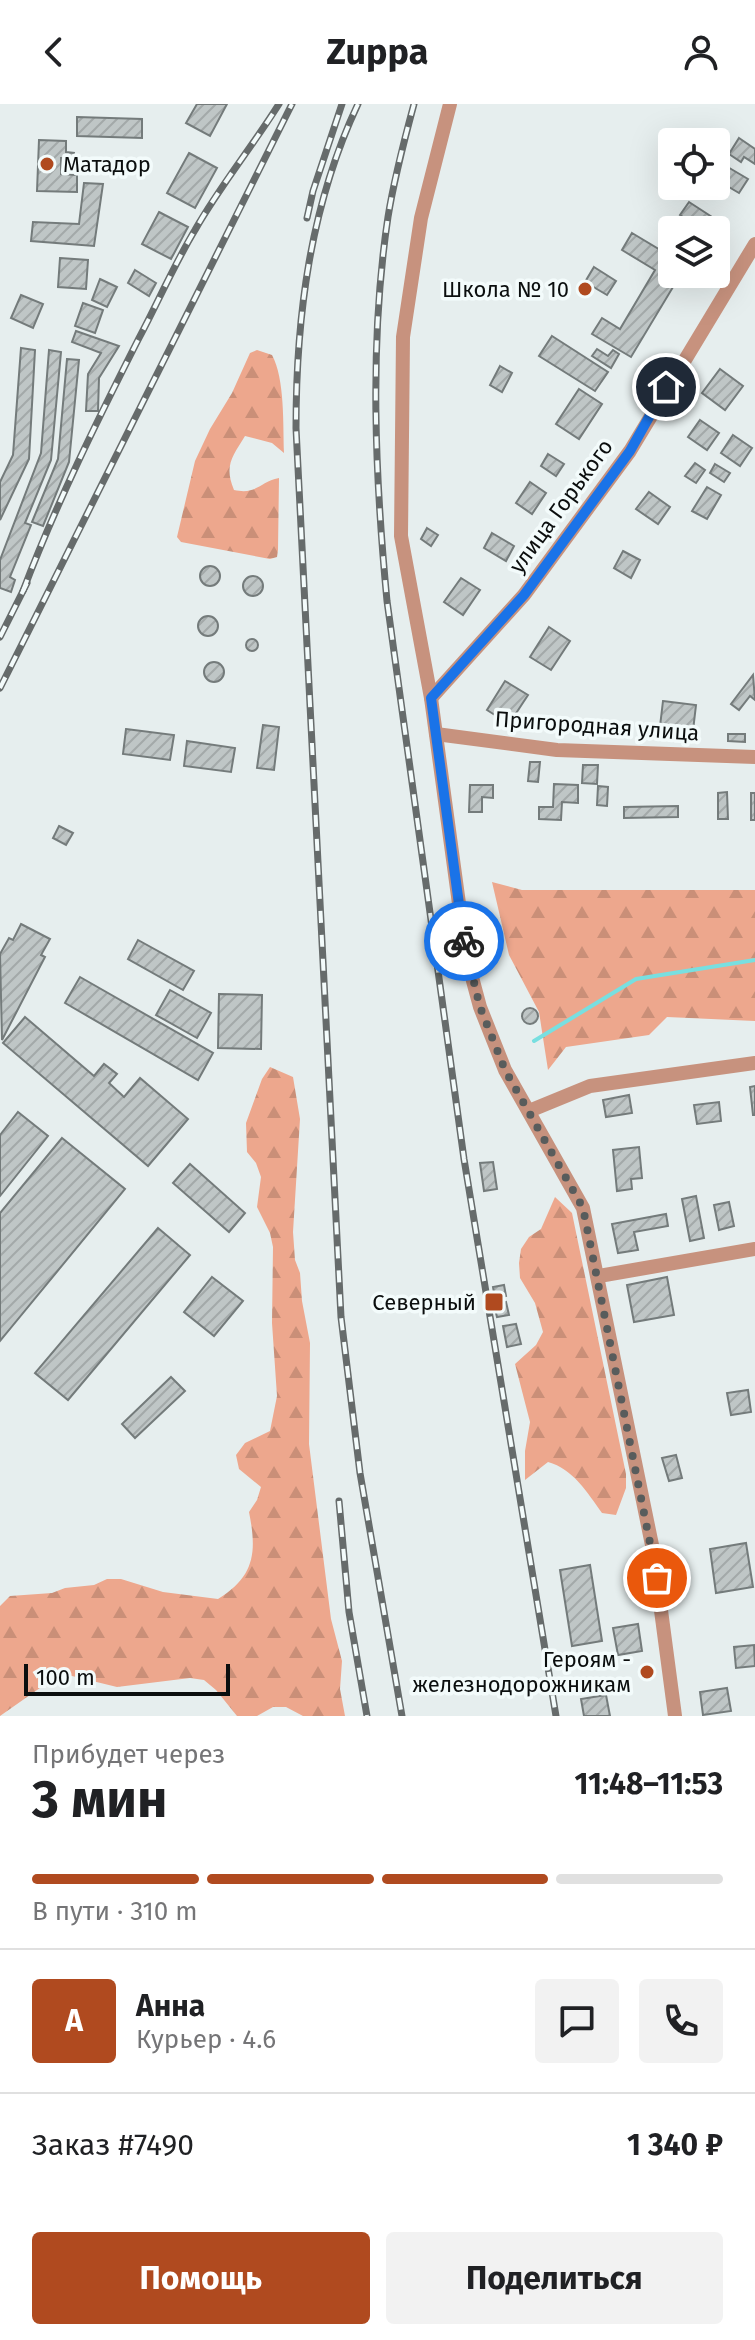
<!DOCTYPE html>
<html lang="ru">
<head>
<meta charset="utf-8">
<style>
  :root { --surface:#fff; --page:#f2f2f2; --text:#202124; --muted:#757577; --line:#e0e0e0; --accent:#b04a1f }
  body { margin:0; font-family:"Fira Sans",sans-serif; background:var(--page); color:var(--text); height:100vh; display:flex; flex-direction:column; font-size:30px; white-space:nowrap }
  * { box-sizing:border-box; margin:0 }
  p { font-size:26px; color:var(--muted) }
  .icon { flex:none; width:44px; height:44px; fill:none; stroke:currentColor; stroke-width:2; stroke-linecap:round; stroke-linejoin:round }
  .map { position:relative; height:1612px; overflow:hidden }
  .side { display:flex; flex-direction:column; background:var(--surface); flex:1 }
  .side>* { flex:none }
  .buttons { position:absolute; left:658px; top:24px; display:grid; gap:16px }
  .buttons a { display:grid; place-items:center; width:72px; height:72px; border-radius:8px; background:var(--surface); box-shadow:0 8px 32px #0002; font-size:40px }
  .scale { position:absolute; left:24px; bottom:20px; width:206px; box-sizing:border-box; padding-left:8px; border:4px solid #0b0e0e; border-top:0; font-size:22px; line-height:28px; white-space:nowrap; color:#0b0e0e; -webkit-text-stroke:6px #f3fbfb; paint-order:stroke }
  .pin { position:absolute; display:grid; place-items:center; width:68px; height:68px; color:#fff; margin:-34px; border:4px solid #fff; border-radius:50%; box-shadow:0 2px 8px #0007 }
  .courier { position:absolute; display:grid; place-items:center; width:80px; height:80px; margin:-40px; border:6px solid #1a73e8; border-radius:50%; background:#fff; color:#222; box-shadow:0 2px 10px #0007 }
  .headline em { font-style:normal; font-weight:700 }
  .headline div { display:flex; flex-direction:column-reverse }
  .headline { display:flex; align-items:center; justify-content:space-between; height:136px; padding:0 32px }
  h1 { font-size:52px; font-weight:700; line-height:60px }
  .bar { display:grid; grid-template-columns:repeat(4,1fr); gap:12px 8px; align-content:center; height:96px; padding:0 32px }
  .bar i { height:10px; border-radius:6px; background:var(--line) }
  .bar .current { background:var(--accent) }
  .bar p { grid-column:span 4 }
  .line { display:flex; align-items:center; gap:20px; padding:0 32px; border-top:2px solid var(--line) }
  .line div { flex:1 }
  .round { display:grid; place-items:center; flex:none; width:84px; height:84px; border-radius:8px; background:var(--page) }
  .primary-button { display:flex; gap:16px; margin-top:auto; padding:16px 32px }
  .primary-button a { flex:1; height:92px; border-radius:8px; background:var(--accent); color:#fff; font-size:32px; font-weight:700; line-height:92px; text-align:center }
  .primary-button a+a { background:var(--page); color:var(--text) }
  header { display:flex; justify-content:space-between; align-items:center; height:104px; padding:0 32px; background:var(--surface); font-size:36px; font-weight:700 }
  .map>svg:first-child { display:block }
  .forest { fill:url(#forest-firs) }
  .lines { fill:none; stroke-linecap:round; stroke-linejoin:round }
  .stream { stroke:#78dfe0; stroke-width:4 }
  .building { fill:url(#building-hatch); stroke:#747b7b; stroke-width:2 }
  .minor { stroke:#c7927e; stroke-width:14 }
  .rail-casing { stroke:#666b6b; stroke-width:7 }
  .rail { stroke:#f3fbfb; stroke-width:4; stroke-dasharray:12; stroke-linecap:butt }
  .done { stroke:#585c5c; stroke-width:8; stroke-dasharray:0 14.4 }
  .route { stroke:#1a73e8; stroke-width:10 }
  .poi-dot { fill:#b04a1f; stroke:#f3fbfb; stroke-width:3 }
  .labels { text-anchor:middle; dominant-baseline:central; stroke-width:7; stroke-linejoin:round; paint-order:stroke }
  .poi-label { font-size:22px; fill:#0b0e0e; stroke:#f3fbfb; text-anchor:end }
  .street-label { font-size:22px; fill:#0b0e0e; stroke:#f3fbfb }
</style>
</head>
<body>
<header><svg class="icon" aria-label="back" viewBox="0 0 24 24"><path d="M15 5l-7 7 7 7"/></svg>Zuppa<svg class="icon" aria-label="person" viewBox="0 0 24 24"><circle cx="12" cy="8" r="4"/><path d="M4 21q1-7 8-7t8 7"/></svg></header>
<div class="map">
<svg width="755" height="1612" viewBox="0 0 755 1612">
  <defs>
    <pattern id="forest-firs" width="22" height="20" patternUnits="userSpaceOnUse" patternTransform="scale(2)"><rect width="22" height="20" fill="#eda78d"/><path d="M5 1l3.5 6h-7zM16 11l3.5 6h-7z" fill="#ca8f78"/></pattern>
    <pattern id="building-hatch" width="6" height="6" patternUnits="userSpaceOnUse" patternTransform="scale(2)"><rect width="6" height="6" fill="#bfc6c6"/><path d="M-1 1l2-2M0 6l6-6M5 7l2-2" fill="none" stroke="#a3a9a9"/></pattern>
  </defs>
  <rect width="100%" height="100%" fill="#e6eeee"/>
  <!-- forest -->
  <g class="forest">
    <path d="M257,246L272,251C285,275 283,321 284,349L272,339L245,332C232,353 224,362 234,386C257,391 259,378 279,374L278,446L277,453L270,455L181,438L177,433L195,357L210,325L232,289L250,249Z"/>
    <polygon points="492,778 522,786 755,786 755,917 667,913 649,931 566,943 548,966 539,908 509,851"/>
    <path d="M270,963L293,973L300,1015L293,1128L295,1156L300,1169L302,1197L310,1239L309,1340L331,1515L342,1557L340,1585L345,1612H303L286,1603H273L257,1612H237L216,1586L204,1576L190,1574L117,1583L72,1572H57L0,1612V1502L10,1492L52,1489L65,1484L94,1481L107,1475H121L163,1488L218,1495C255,1472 257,1448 249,1408L257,1396L261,1383L239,1365L236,1351L245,1339L270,1327L277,1292L272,1219L273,1143L270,1129L257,1103L261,1073L256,1059L247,1048L246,1019L262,975Z"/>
    <path d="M555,1093L572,1109L626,1370V1384L616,1411L602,1409C587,1388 573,1365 548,1358L525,1376V1347L530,1318L515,1260L536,1241L543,1228L535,1199L520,1174L519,1159L521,1145L529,1133L541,1125Z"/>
  </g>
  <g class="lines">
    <!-- stream -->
    <polyline class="stream" points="534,937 636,875 755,856"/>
  </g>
  <!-- building -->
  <g class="building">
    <polygon points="197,0 227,0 210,32 186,19"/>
    <polygon points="77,13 142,15 142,34 77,32"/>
    <polygon points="739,34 755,45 755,60 744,53 741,58 729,50"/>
    <polygon points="39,36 66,37 66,48 74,49 74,54 61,54 61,70 77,71 77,88 37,87"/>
    <polygon points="189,49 217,64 195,104 167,89"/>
    <polygon points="726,62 748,75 739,89 717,76"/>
    <polygon points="84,79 103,80 94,142 31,137 33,118 79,120"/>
    <polygon points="689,98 712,113 703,126 680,111"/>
    <polygon points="159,108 188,123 171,155 142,140"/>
    <polygon points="632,129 672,153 672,170 680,170 678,173 684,176 681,181 676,178 631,253 592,230 602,214 620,225 655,166 622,146"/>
    <polygon points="60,154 88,156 86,185 58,183"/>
    <polygon points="594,163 616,177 607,191 585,178"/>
    <polygon points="135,166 156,179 149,192 128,179"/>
    <polygon points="100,175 117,183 107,203 92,196"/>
    <polygon points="21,191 43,200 33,224 11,214"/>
    <polygon points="83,199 103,206 95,229 75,222"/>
    <polygon points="76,227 119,242 99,274 98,307 86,307 88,270 101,249 72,238"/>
    <polygon points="552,232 608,268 595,287 539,252"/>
    <polygon points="21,244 35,246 29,355 0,416 0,378 13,351"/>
    <polygon points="597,245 608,252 613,246 619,250 611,264 592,252"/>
    <polygon points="49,246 61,248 51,356 25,419 31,421 10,473 15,476 11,488 0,484 0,456 41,349"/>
    <polygon points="67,255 79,256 69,358 43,422 32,418 58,355"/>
    <polygon points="500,262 512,269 502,288 490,281"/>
    <polygon points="720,265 743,282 725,306 702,289"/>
    <polygon points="579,285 602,300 579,335 556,320"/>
    <polygon points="700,316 719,329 707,346 688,333"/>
    <polygon points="733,331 752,344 740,362 721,349"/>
    <polygon points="548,350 564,360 556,372 541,362"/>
    <polygon points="695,359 705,366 696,379 685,372"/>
    <polygon points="715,360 730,369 724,378 710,369"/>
    <polygon points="530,378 546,389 532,410 516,399"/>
    <polygon points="707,383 721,391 707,415 692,407"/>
    <polygon points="649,388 670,403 658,420 636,405"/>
    <polygon points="427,424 438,431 431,442 421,435"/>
    <polygon points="492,429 514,442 506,457 484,444"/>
    <polygon points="623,447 640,456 631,474 614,464"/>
    <circle cx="210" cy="472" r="10"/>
    <circle cx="253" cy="482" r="10"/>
    <polygon points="461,474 480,486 463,511 444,498"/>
    <circle cx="208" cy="522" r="10"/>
    <polygon points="549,523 570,537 551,566 530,553"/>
    <circle cx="252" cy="541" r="6"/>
    <circle cx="214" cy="568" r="10"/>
    <polygon points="753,571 755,596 750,592 739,606 731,600"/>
    <polygon points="505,577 528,591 509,620 487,606"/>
    <polygon points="663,597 696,601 692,635 659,631"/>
    <polygon points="263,621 279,623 274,666 257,664"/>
    <polygon points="126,625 174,631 170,656 123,650"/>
    <polygon points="728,630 745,630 745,638 728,637"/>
    <polygon points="187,637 235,644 231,668 184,662"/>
    <polygon points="530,658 540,658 538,678 528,677"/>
    <polygon points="583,661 598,661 597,680 582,679"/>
    <polygon points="554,680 578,681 578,699 562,698 561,716 539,715 539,703 553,703"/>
    <polygon points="470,681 493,681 493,694 482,693 482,708 469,708"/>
    <polygon points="598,682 608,683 607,702 597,701"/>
    <polygon points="727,688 728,715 718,715 718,689"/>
    <rect x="751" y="689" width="4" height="27"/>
    <polygon points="678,702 678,713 624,714 624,703"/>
    <polygon points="59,722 73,729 66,741 53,734"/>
    <polygon points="21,820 50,835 41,851 45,853 2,936 0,850 9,834 13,836"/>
    <polygon points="138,836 194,867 183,886 128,855"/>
    <polygon points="80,873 213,949 198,976 65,899"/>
    <polygon points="170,886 211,909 197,934 156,911"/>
    <polygon points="219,890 262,891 261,945 218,944"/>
    <circle cx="530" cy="912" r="8"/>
    <polygon points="25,913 94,972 104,960 117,970 109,979 124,993 140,974 188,1015 148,1062 3,939"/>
    <polygon points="755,982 755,1011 753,1011 750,983"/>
    <polygon points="629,991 632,1009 606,1013 603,996"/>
    <polygon points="719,998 721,1017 697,1020 694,1001"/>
    <polygon points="18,1008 48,1032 0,1092 0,1031"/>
    <polygon points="62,1034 125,1085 0,1237 0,1109"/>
    <polygon points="639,1043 642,1074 631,1075 632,1085 617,1087 613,1046"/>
    <polygon points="493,1058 497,1085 484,1087 480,1059"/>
    <polygon points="190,1060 245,1109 229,1128 173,1079"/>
    <polygon points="696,1092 704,1134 690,1137 682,1095"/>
    <polygon points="729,1098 734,1122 719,1126 714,1101"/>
    <polygon points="666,1110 668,1122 634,1128 638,1146 618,1149 612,1120"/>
    <polygon points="158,1124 190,1151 68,1296 35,1269"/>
    <polygon points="212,1173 243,1197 214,1232 184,1208"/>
    <polygon points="667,1173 674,1211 634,1218 627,1181"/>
    <polygon points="504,1181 506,1192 495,1194 493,1183"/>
    <polygon points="506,1198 509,1211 497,1213 494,1201"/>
    <polygon points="516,1220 521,1240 507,1243 503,1222"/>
    <polygon points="171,1273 185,1287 135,1334 122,1320"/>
    <polygon points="748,1286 751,1308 731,1311 727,1289"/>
    <polygon points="676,1351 682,1374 669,1377 662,1354"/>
    <polygon points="746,1439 753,1483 716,1489 710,1445"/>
    <polygon points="590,1461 602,1537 572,1542 560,1466"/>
    <polygon points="638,1520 642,1547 618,1551 613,1524"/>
    <polygon points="754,1541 755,1562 736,1564 734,1543"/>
    <polygon points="727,1584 731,1607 703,1611 700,1588"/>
    <polygon points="606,1591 610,1612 584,1612 581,1595"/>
  </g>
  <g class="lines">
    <!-- minor -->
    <g class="minor">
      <polyline points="450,0 421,114 403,233 401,432 431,594 466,851 480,903 505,966 583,1104 653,1446 675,1612"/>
      <polyline points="431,594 524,491 630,347 755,140"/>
      <polyline points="436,630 557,646 755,653"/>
      <polyline points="529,1007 590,982 755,959"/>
      <polyline points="599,1172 755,1145"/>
    </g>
    <defs>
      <g id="rail">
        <path d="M358,0C310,102 296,213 296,324L341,1213L360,1369L402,1612"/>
        <path d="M414,0C404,37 394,75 388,113C369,239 375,371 387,497L464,1055L556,1612"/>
        <polyline points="307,114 313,87 342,0"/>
        <path d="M23,487C56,400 97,317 139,234C158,198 174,161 195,126C220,82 252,43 279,0"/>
        <polyline points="0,533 27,479"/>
        <polyline points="0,584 292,0"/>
        <polyline points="339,1397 349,1508 367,1612"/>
      </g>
    </defs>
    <!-- rail casing -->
    <use href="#rail" class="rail-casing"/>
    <!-- rail -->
    <use href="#rail" class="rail"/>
  </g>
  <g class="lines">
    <!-- done -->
    <polyline class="done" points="464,837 480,903 505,966 583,1104 657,1474"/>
    <!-- route -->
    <polyline class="route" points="464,837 431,594 524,491 630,347 666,283"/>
  </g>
  <!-- markers -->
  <g class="poi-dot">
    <circle cx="47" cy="60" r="8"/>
    <circle cx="585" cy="185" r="8"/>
    <rect x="484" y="1188" width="20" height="20" rx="4"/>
    <circle cx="647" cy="1568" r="8"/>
  </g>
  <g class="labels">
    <!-- poi labels -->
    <g class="poi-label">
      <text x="63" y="60" text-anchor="start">Матадор</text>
      <text x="569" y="185">Школа № 10</text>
      <text x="476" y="1198">Северный</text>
      <text x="631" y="1555">Героям -<tspan x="631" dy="25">железнодорожникам</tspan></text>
    </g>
    <!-- street labels -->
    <g class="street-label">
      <text transform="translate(561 402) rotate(-54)">улица Горького</text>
      <text transform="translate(597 622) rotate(4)">Пригородная улица</text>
    </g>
  </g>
</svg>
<div class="buttons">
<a><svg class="icon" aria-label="locate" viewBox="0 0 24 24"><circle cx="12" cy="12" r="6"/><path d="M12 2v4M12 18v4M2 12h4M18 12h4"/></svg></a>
<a><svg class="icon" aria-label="layers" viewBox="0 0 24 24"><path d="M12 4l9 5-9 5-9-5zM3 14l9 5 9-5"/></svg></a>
</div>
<div class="scale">100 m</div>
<div class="pin" style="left:657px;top:1474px;background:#ea580c"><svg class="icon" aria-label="bag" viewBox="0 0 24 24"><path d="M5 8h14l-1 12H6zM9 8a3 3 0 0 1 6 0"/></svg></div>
<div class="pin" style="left:666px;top:283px;background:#1f2937"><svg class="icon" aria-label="home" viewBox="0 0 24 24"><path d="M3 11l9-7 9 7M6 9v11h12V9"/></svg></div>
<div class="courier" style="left:464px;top:837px"><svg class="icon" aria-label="bike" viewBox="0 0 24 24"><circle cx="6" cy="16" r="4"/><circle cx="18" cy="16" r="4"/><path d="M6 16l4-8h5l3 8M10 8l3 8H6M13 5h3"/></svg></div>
</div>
<section class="side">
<div class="headline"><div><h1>3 мин</h1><p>Прибудет через</p></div><em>11:48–11:53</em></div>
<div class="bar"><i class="current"></i><i class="current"></i><i class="current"></i><i></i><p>В пути · 310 m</p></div>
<div class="line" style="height:144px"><b class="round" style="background:var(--accent);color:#fff">А</b><div><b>Анна</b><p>Курьер · 4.6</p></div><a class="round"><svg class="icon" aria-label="chat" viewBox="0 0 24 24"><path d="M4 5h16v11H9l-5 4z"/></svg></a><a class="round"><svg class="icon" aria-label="phone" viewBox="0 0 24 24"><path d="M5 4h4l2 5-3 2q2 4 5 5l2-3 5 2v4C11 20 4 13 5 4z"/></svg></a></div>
<div class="line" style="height:104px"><div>Заказ #7490</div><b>1 340 ₽</b></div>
<div class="primary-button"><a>Помощь</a><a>Поделиться</a></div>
</section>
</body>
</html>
